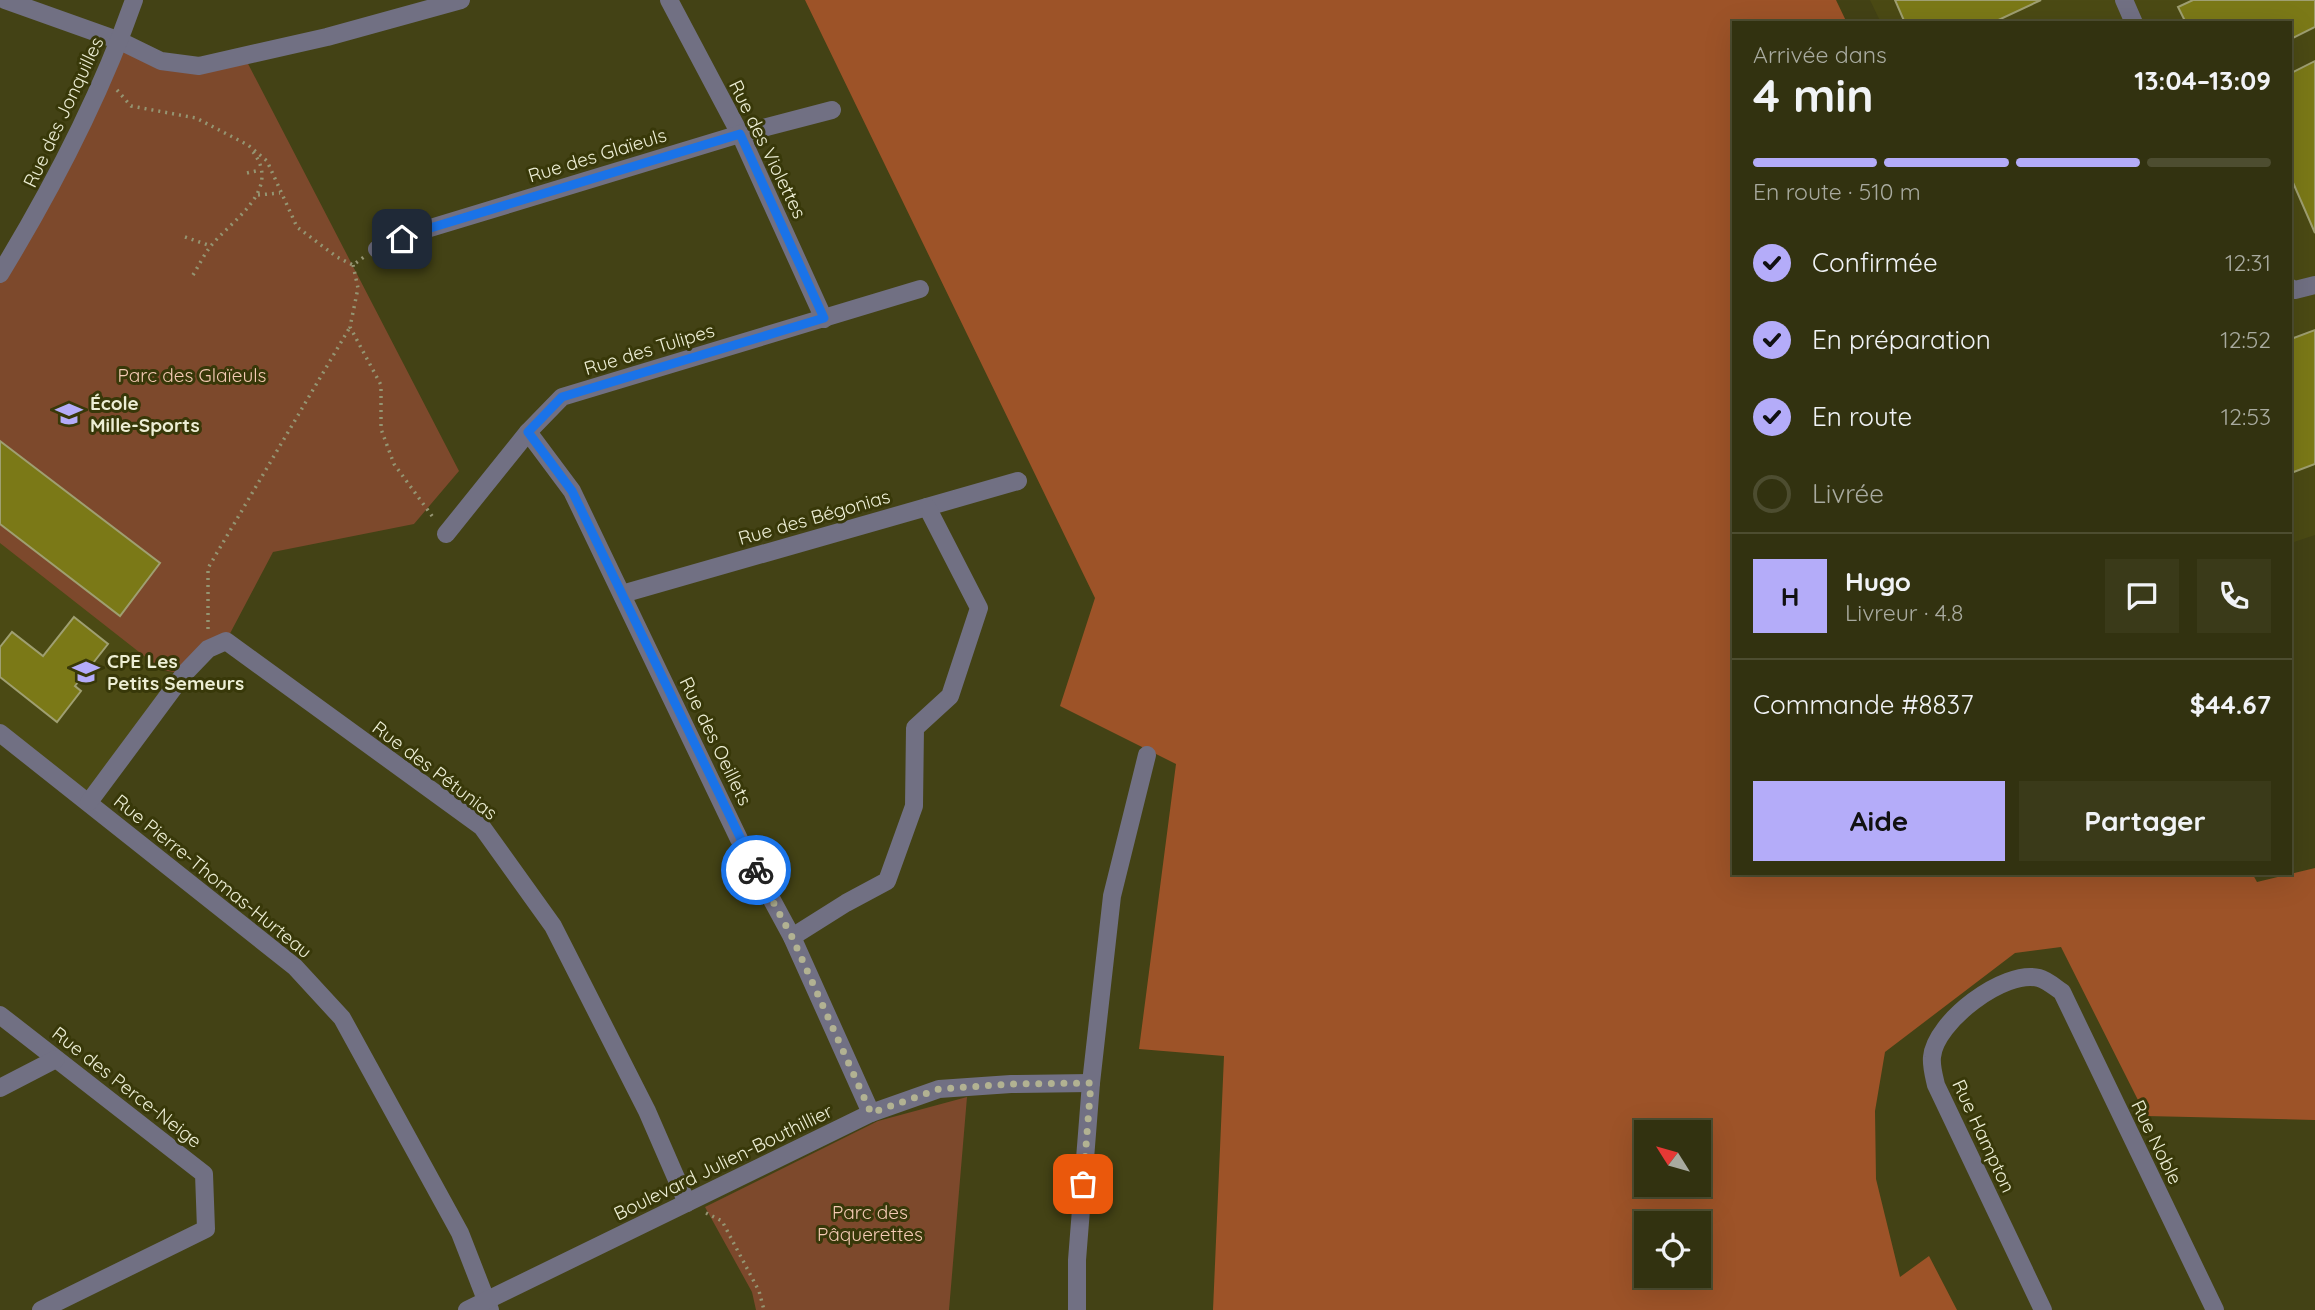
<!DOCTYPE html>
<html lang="fr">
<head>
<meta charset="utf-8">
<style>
  :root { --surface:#323210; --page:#3a3a19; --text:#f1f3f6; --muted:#a8aa9f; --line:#4d4d30; --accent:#b4acf9 }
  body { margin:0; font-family:Quicksand,sans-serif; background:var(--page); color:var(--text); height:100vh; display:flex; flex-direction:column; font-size:26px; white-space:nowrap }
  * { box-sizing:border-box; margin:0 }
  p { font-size:23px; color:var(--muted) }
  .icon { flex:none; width:38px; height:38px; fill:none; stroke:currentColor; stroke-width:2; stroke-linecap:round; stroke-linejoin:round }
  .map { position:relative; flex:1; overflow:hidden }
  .drawer { position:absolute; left:1732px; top:21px; width:560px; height:854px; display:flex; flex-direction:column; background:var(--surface); border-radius:0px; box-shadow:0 7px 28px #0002,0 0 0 2px var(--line) }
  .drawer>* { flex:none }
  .needle { width:46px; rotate:307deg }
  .fabs { position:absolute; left:1634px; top:1120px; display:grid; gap:14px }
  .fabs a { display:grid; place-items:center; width:77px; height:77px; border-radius:0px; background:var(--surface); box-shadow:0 7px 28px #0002,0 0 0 2px var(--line); font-size:35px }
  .pin { position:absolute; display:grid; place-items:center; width:60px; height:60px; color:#fff; margin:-30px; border-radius:14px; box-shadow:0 4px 10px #0006 }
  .courier { position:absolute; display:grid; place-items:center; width:70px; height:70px; margin:-35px; border:5px solid #1a73e8; border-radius:50%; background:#fff; color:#222; box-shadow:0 2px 9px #0007 }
  .headline em { font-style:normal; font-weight:800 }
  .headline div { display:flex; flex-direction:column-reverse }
  .headline { display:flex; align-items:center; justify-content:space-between; height:119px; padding:0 21px }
  h1 { font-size:46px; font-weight:800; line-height:52px }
  .bar { display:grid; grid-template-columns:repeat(4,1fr); gap:10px 7px; align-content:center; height:84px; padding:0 21px }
  .bar i { height:9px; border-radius:5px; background:var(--line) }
  .bar .active { background:var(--accent) }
  .bar p { grid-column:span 4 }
  .line { display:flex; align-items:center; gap:18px; padding:0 21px; border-top:2px solid var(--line) }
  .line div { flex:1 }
  .round { display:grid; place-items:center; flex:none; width:74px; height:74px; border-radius:0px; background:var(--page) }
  ol { padding:0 21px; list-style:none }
  li { display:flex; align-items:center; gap:21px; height:77px }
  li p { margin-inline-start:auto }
  li .icon { padding:7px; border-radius:50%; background:var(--accent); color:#111; stroke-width:4 }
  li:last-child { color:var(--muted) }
  li i { width:38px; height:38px; border:4px solid var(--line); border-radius:50% }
  .cta { display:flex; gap:14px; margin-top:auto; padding:14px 21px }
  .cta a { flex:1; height:80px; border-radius:0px; background:var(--accent); color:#111; font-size:28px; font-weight:800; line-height:80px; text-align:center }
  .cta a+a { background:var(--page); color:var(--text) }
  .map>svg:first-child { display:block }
  .built { fill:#4b4a14 }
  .green { fill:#7d492c }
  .forest { fill:#9d5328; fill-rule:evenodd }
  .building { fill:#7b7917; stroke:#9f9f71; stroke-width:2 }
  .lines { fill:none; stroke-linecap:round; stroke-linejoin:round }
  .path { stroke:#959572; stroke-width:3.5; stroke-dasharray:2 5; stroke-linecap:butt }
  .minor { stroke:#717083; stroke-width:18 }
  .done { stroke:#b2b292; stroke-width:7; stroke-dasharray:0 12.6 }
  .route { stroke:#1a73e8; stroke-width:9 }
  .labels { text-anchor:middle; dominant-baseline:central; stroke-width:6; stroke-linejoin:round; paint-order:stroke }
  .street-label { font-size:19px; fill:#edeed5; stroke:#383809 }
  .park-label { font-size:19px; fill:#f5cab4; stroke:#383809 }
  .poi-label { font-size:19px; font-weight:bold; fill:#edeed5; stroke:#383809; text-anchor:start }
</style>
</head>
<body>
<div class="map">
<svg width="2315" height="1310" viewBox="0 0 2315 1310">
  <rect width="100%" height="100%" fill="#434215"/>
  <!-- built -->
  <g class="built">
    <polygon points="1870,0 2315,0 2315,535 2291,543 2291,23 1881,23"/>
    <polygon points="0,307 162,671 184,674 89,802 0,733"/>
  </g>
  <!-- green -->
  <g class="green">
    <polygon points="120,41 161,61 244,56 459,471 414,524 273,552 226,641 184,674 162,670 0,543 0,274"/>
    <polygon points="967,1097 949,1310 756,1310 752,1292 705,1207 878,1121"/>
  </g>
  <!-- forest -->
  <path class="forest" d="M805,0H1836L1847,23H1734V873H2252L2257,882L2315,868V1120L2146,1116L2061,947L2015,953L1885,1052L1875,1111L1876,1179L1900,1277L1929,1256L1957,1310H1213L1224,1056L1139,1049L1176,764L1060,706L1095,598ZM1647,1132H1699V1185H1647ZM1647,1223H1699V1276H1647Z"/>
  <!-- building -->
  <g class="building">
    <polygon points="1895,0 2041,0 1992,23 1905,23"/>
    <polygon points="2193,0 2315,0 2315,27 2291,39 2291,23 2186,23 2178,7"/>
    <polygon points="2315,61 2315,233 2291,178 2291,73"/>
    <polygon points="2315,330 2315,464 2291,473 2291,339"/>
    <polygon points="0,441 160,563 120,616 0,524"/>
    <polygon points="74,617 108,644 75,686 81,691 57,722 0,677 0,647 12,632 43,656"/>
  </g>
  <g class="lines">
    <!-- path -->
    <g class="path">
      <polyline points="117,90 131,106 196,118 248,145 267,161 297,227 337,257 353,265 364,257"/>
      <polyline points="247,173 260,170"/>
      <polyline points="258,195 280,193"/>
      <polyline points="185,237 211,246"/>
      <polyline points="353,265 358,288 350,327 381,385 381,429 394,464 435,520"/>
      <path d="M193,275C199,265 204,255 210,247C230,221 283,191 253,152"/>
      <polyline points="208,629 208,568 350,327"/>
      <polyline points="706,1213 722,1221 759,1291 764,1310"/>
    </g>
    <!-- minor -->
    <g class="minor">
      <polyline points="5,0 120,41 161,61 199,66 327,37 461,0"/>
      <polyline points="669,0 740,134 824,319"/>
      <polyline points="2124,0 2134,23"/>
      <polyline points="377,249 427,229 740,134 832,110"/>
      <path d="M0,274C53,187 100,97 134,0"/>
      <polyline points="2291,288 2295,290 2315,285"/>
      <polyline points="528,432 572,491 739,839 792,937 871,1113"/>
      <polyline points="446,534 528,432 562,397 920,289"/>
      <polyline points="622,594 1018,481"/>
      <polyline points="0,733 295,967 342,1018 460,1233 490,1310"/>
      <polyline points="89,802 184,674 208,649 226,641 482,827 553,926 647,1111 687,1203"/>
      <polyline points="792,937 846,903 887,881 914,806 915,728 950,696 979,608 927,507"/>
      <polyline points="0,1015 204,1174 206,1229 41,1310"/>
      <polyline points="0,1088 56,1059"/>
      <polyline points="467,1310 871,1113 939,1089 1011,1084 1091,1083"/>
      <polyline points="1077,1310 1077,1260 1091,1083 1112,896 1147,755"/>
      <path d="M2043,1310L1936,1085C1934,1076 1931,1066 1932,1057C1935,1022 2004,969 2039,978C2047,980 2056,988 2062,992L2215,1310"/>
    </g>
  </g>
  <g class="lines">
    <!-- done -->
    <polyline class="done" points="756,870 792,937 871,1113 939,1089 1011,1084 1091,1083 1083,1184"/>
    <!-- route -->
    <polyline class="route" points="402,239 427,229 740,134 824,318 562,397 528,432 572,491 756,870"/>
  </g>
  <!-- icons -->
  <defs>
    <symbol id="school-bare" viewBox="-9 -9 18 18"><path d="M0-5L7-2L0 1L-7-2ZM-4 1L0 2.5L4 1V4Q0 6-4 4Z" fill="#b4acf9" stroke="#383809" stroke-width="2.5" paint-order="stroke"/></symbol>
  </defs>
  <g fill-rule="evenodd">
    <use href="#school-bare" x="50" y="395" width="38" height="38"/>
    <use href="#school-bare" x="67" y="653" width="38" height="38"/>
  </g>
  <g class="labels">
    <!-- street labels -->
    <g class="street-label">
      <text transform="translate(63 112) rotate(-65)">Rue des Jonquilles</text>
      <text transform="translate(768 149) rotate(64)">Rue des Violettes</text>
      <text transform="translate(597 155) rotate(-17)">Rue des Glaïeuls</text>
      <text transform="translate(649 349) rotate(-17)">Rue des Tulipes</text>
      <text transform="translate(814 517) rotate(-16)">Rue des Bégonias</text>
      <text transform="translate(716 741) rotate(64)">Rue des Oeillets</text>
      <text transform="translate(435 770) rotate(37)">Rue des Pétunias</text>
      <text transform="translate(213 876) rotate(39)">Rue Pierre-Thomas-Hurteau</text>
      <text transform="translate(127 1087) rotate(38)">Rue des Perce-Neige</text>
      <text transform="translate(1984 1136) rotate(65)">Rue Hampton</text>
      <text transform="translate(2157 1142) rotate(64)">Rue Noble</text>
      <text transform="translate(723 1162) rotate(-26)">Boulevard Julien-Bouthillier</text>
    </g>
    <!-- park labels -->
    <g class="park-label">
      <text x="192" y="375">Parc des Glaïeuls</text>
      <text x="870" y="1212">Parc des<tspan x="870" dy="22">Pâquerettes</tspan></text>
    </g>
    <!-- poi labels -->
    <g class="poi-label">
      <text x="90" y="403">École<tspan x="90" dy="22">Mille-Sports</tspan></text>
      <text x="107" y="661">CPE Les<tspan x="107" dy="22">Petits Semeurs</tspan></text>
    </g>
  </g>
</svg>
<div class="fabs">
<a><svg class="needle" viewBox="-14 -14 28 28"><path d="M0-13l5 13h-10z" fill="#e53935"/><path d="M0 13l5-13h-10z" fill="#a8aa9f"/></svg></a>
<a><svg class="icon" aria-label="locate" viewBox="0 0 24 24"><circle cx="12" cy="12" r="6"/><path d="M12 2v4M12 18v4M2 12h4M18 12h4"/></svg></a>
</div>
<div class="pin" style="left:1083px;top:1184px;background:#ea580c"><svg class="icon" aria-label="bag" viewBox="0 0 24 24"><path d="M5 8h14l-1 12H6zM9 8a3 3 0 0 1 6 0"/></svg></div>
<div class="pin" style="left:402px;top:239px;background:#1f2937"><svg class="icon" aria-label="home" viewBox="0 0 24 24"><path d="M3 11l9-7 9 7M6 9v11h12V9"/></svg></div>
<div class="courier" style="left:756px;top:870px"><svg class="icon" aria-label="bike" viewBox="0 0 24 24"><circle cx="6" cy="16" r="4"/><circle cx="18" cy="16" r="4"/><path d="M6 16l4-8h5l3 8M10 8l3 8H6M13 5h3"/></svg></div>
<section class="drawer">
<div class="headline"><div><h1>4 min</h1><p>Arrivée dans</p></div><em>13:04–13:09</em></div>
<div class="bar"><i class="active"></i><i class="active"></i><i class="active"></i><i></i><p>En route · 510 m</p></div>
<ol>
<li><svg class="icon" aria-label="check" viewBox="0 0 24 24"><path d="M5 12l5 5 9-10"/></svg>Confirmée<p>12:31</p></li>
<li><svg class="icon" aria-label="check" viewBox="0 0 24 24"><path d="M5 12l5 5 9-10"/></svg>En préparation<p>12:52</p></li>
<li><svg class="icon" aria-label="check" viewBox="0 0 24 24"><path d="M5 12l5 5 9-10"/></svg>En route<p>12:53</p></li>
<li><i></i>Livrée</li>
</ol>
<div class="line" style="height:126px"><b class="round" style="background:var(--accent);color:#111">H</b><div><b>Hugo</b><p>Livreur · 4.8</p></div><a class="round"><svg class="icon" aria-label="chat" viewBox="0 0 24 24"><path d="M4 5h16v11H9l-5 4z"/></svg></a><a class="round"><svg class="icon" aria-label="phone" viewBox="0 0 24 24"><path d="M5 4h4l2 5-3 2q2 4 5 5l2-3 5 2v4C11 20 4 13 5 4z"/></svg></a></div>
<div class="line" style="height:91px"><div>Commande #8837</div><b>$44.67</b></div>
<div class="cta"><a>Aide</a><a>Partager</a></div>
</section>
</div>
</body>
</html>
